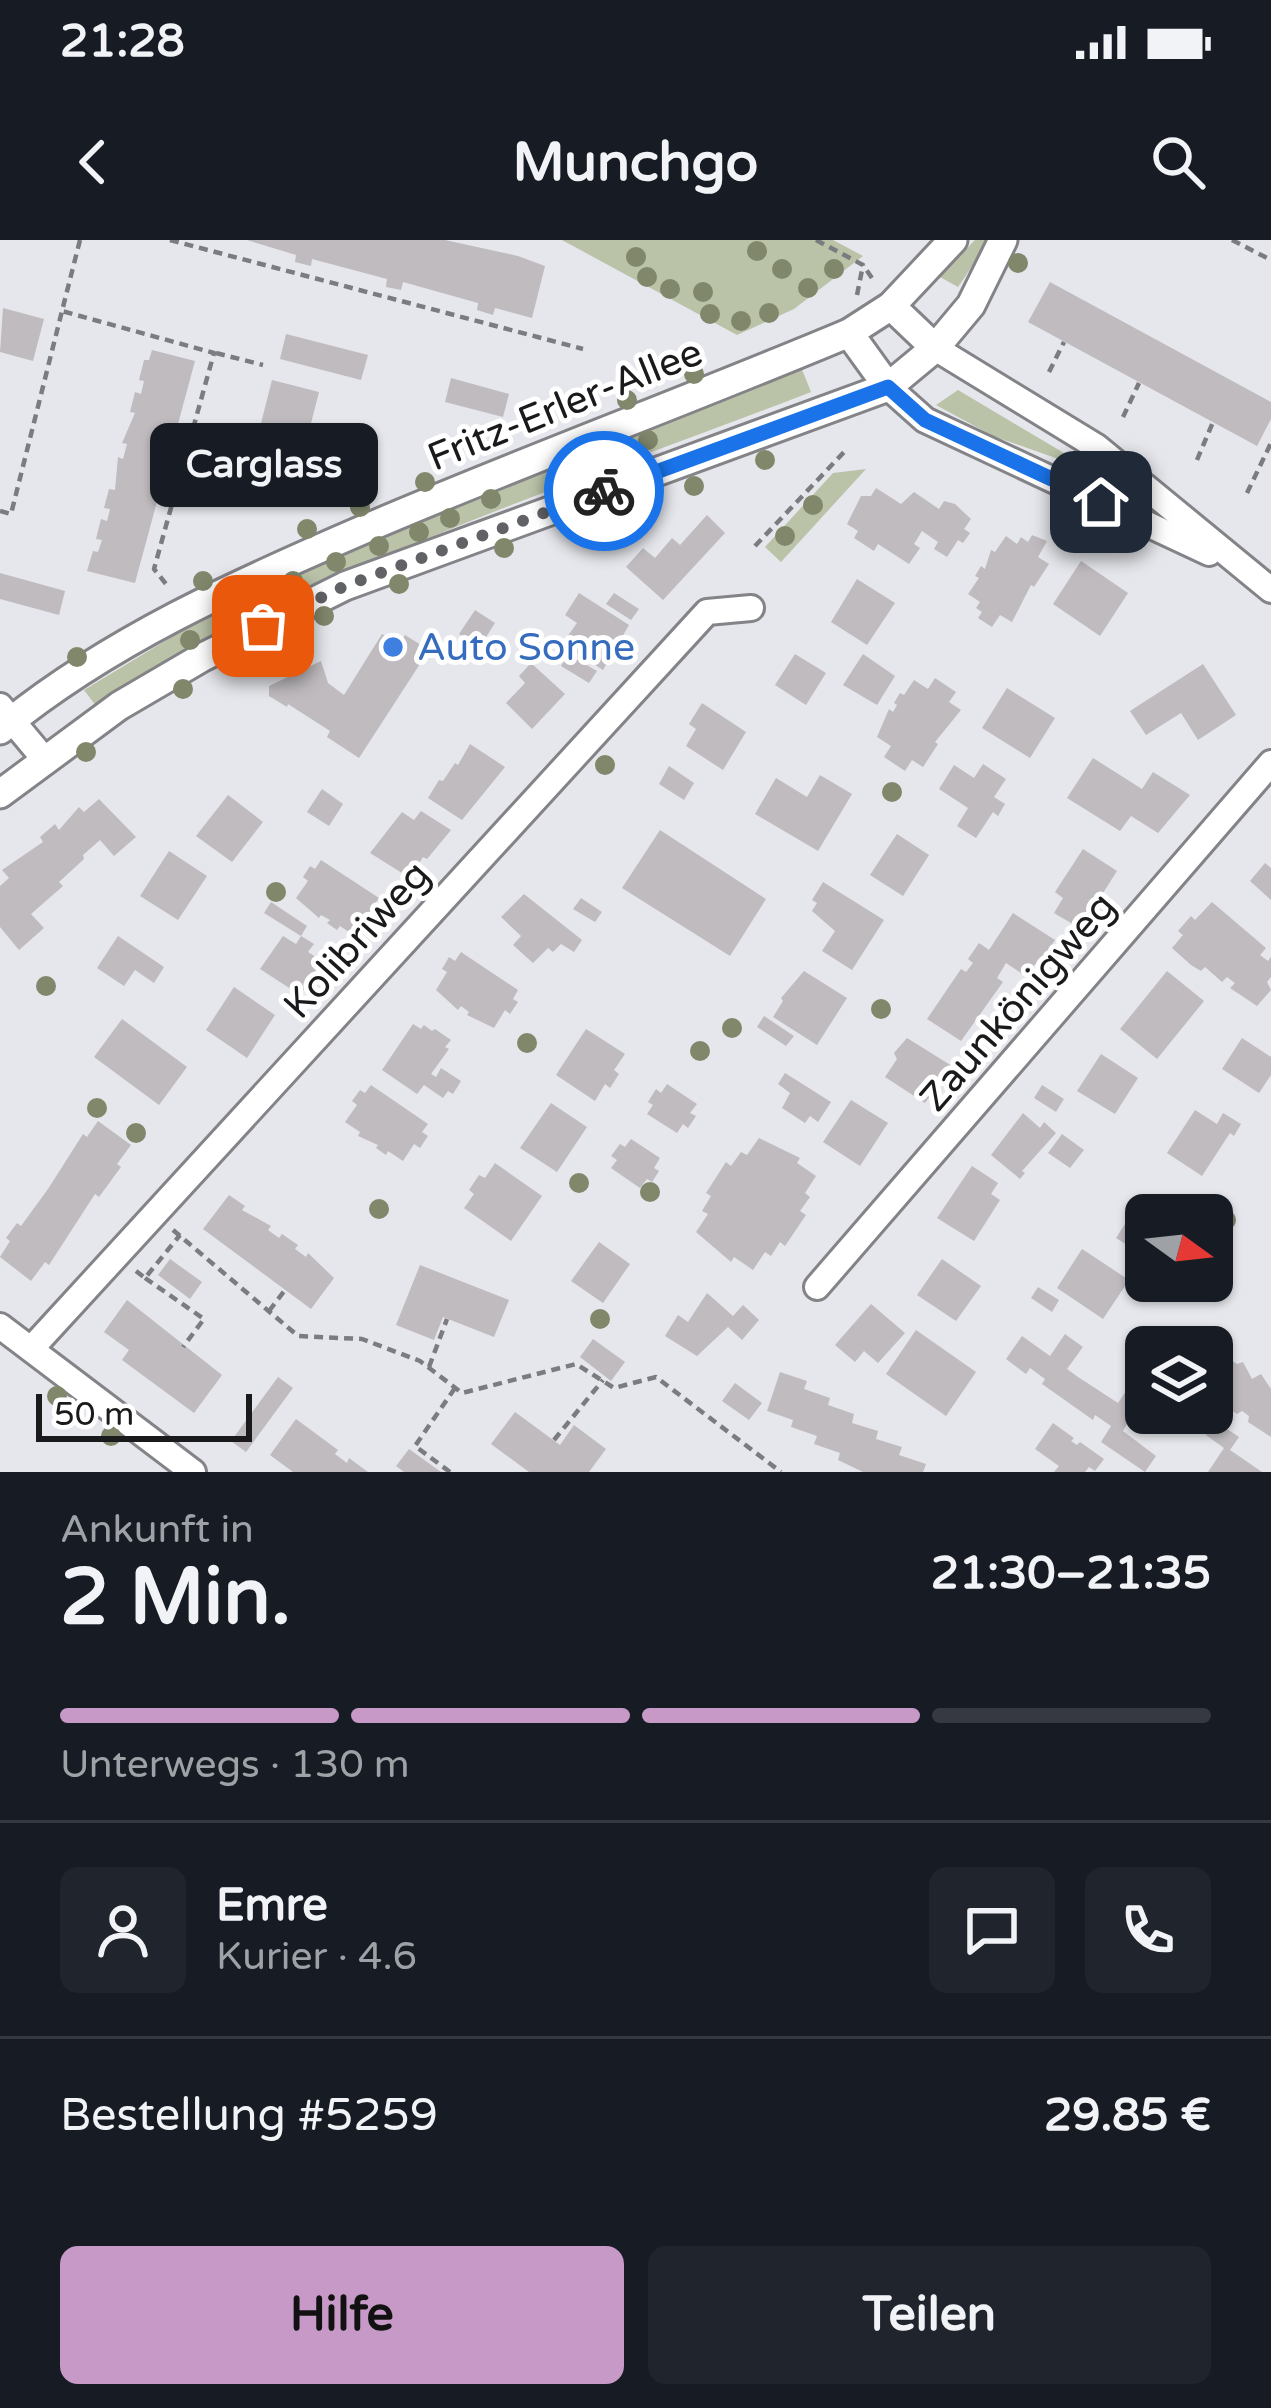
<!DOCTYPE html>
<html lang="de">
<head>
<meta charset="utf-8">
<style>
  :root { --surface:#171b24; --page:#20242c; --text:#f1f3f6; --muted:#9ea1a6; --line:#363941; --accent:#c699c7 }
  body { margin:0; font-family:"Varela Round",sans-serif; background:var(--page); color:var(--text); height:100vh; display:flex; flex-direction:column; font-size:45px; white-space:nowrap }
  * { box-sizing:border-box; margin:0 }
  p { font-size:39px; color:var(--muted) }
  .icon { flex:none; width:66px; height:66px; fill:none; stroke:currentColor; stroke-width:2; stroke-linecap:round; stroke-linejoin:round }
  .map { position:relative; height:1232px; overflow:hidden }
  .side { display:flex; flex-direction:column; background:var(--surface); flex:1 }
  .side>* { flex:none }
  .needle { width:78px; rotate:105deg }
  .fabs { position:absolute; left:1125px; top:954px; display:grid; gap:24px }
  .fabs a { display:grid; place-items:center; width:108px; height:108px; border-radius:18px; background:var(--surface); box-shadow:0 3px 9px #0004; font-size:60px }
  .scale { position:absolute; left:36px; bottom:30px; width:216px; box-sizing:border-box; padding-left:12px; border:6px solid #1a1a1c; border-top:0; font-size:33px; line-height:42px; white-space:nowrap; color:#1a1a1c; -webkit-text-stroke:9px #fff; paint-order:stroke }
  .pin { position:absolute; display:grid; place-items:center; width:102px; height:102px; color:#fff; margin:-51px; border-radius:24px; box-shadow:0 6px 18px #0006 }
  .courier { position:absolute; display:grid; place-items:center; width:120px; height:120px; margin:-60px; border:9px solid #1a73e8; border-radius:50%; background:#fff; color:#222; box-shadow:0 3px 15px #0007 }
  .bubble { position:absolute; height:84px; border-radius:18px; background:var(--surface); box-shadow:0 3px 9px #0004; font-size:39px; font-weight:700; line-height:84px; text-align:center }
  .summary em { font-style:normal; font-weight:700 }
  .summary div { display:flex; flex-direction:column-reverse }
  .summary { display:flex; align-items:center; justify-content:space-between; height:204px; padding:0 60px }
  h1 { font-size:78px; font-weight:700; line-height:90px }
  .bar { display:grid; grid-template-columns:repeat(4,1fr); gap:18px 12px; align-content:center; height:144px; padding:0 60px }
  .bar i { height:15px; border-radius:9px; background:var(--line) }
  .bar .current { background:var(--accent) }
  .bar p { grid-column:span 4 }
  .line { display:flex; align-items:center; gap:30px; padding:0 60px; border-top:3px solid var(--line) }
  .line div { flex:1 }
  .round { display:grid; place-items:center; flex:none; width:126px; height:126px; border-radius:18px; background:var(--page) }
  .action { display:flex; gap:24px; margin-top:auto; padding:24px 60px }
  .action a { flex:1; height:138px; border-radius:18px; background:var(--accent); color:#111; font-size:48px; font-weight:700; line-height:138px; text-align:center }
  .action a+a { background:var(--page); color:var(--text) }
  .status { display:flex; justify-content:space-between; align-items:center; height:84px; padding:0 60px; background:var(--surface); direction:ltr }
  .status svg { height:33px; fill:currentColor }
  header { display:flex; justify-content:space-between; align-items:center; height:156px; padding:0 60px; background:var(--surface); font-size:54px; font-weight:700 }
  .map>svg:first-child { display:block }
  .green { fill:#bac2a8 }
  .building { fill:#bfbbbf }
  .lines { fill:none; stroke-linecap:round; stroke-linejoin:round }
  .minor-casing { stroke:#838388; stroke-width:30 }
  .tertiary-casing { stroke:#838388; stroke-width:33 }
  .path { stroke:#7b7c7f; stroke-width:4.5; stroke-dasharray:9 6; stroke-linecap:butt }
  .minor { stroke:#fff; stroke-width:24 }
  .tertiary { stroke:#fff; stroke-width:27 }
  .tree { fill:#81876b }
  .done { stroke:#616265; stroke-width:12; stroke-dasharray:0 21.6 }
  .route { stroke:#1a73e8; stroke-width:15 }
  .shop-dot { fill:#3f7fe0; stroke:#fff; stroke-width:4.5 }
  .labels { text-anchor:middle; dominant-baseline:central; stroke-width:10; stroke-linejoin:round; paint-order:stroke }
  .street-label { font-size:39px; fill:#1a1a1c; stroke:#fff }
  .shop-label { font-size:39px; fill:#366cbe; stroke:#fff; text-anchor:start }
</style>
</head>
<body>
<div class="status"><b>21:28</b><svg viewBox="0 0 49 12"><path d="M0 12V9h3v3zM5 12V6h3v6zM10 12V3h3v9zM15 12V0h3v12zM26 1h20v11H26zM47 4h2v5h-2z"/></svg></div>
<header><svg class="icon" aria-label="back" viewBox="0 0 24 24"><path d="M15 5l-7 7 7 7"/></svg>Munchgo<svg class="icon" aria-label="search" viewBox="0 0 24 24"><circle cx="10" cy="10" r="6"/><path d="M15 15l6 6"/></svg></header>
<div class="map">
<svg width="1271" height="1232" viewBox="0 0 1271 1232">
  <rect width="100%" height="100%" fill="#e6e7ec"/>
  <!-- green -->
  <g class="green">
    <polygon points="562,0 833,0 863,16 794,69 737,95"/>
    <polygon points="975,0 990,0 958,47 940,37"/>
    <path d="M801,127L811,152C567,246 317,325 96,466L84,450L208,375L324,317Z"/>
    <polygon points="958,150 1064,213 1067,222 993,196 936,165"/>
    <polygon points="866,229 781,322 765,307 833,233"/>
  </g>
  <!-- building -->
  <g class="building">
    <polygon points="247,0 445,0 518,16 545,26 532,78 495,68 493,75 477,70 478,63 403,42 401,50 386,47 387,39 312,19 311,26 295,22 296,15"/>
    <polygon points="1050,42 1271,162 1271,179 1257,206 1028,82"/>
    <polygon points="3,68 44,79 33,121 0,112"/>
    <polygon points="286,94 368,115 361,140 280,119"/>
    <polygon points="152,110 195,121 135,343 87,331 93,311 98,312 102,300 96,299 101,279 107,281 110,269 104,268 109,249 115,250 118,217 123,219 127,204 122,203 135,173 130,172 135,152 141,154 144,141 139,140 144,120 149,120"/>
    <polygon points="451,138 509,154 503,177 445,162"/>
    <polygon points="272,140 319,152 295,246 248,234"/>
    <polygon points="876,248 901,264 914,252 939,269 944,261 955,264 971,279 964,289 970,293 963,303 958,300 947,317 934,309 938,302 922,291 914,304 920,308 909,324 878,304 874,311 854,298 858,291 847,284 861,256 871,256"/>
    <polygon points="707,275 725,293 663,360 626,327 643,308 655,318 672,298 680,305"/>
    <polygon points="1032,295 1047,301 1038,317 1049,324 1034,347 1031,345 1012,382 1000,375 992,387 978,378 982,372 976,368 980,362 968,354 979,338 975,336 981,326 985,329 991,310 995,312 1006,296 1017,304 1021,297 1028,302"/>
    <polygon points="1081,321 1128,353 1100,396 1053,364"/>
    <polygon points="0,333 65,351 59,375 0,359"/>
    <polygon points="857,339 895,363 867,405 831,382"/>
    <polygon points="579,353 629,385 603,430 562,404 577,383 565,375"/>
    <polygon points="614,353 639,369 631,380 606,364"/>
    <polygon points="475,370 495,383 479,408 459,394"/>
    <polygon points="382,394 399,405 405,395 429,410 359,518 327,497 330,491 288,464 287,467 269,456 269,446 321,421 328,443 344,455"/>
    <polygon points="568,414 597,431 589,443 561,426"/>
    <polygon points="795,414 826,433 806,465 775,445"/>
    <polygon points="863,414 895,436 877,465 843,445"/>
    <polygon points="531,423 565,454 532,489 506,463 525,443 519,436"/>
    <polygon points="1203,424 1236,475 1198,500 1181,473 1146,495 1130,471"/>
    <polygon points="935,438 956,452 949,462 961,470 935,502 938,504 923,527 912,520 905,531 884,517 891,506 877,497 889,469 893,472 897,465 894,463 900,453 904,455 914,440 928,449"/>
    <polygon points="1007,448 1055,478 1030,518 982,488"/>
    <polygon points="702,463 746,492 723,530 686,506 696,489 689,484"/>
    <polygon points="470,504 505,527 462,580 428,558 439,540 443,541 455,523 458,525"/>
    <polygon points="1093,518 1142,549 1153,532 1190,555 1158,593 1131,576 1120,591 1067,558"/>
    <polygon points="983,524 1006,539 994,557 1005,564 998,576 993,572 976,598 957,586 968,568 939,549 954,525 974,538"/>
    <polygon points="669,526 694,543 684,560 659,544"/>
    <polygon points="820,535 852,554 818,611 755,574 776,538 807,557"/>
    <polygon points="322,549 343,564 329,586 307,572"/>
    <polygon points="228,555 263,582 232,622 196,596"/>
    <polygon points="99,559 136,597 114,616 100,600 83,615 84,619 59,642 63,646 31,674 44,688 19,710 0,687 0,646 9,638 2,630 43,602 40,597 55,584 59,590 79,567 84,572"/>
    <polygon points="421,571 451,590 427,619 423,617 410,638 370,613 402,572 414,580"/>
    <polygon points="660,590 766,659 730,716 622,648"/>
    <polygon points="897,594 929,615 903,656 870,635"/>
    <polygon points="1083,609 1117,631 1089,675 1085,672 1076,686 1054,673 1063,658 1055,652"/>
    <polygon points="169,611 207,636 178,680 140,656"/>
    <polygon points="321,620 379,658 373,667 379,671 372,682 366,678 355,696 340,686 337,690 327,683 330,680 321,675 319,678 296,658 308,641 303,637 310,626 315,629"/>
    <polygon points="1265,623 1271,628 1271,660 1250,641"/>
    <polygon points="823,642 884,680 852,730 822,711 835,691 812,671 817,663 812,660"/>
    <polygon points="524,654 582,700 574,712 561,704 553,712 548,708 533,723 513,705 521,696 501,677"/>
    <polygon points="581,658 602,672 595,682 573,669"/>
    <polygon points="271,662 307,686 301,696 264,673"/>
    <polygon points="1212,662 1266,708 1260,715 1268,721 1271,717 1271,737 1267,742 1271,750 1257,766 1230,748 1235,743 1227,737 1222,742 1205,727 1201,731 1191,725 1172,708 1183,695 1178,691 1191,676 1195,680"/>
    <polygon points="1013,673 1055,700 1044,716 1049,719 1042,729 1035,724 1027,737 1006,723 997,738 1003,742 961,801 927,779 961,729 966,732 973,723 968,719 979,703 989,710"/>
    <polygon points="118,696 164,727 154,743 135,730 124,746 97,728"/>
    <polygon points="283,696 296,704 301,696 314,704 308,712 322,721 300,755 260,729"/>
    <polygon points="461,712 518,750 513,759 518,762 510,774 505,770 494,788 467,775 469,772 461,766 458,770 436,750 447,732 442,729 449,717 455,721"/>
    <polygon points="804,731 847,758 817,805 773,777 783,761 781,758"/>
    <polygon points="1167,731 1204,761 1157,819 1120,789"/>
    <polygon points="234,747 275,775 247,818 206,790"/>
    <polygon points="764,776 794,796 786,806 757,787"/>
    <polygon points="122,779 187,827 159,865 94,817"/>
    <polygon points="413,784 421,789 424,785 432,791 435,789 451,800 445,807 449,809 431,834 436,837 441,828 461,841 453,854 448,851 443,858 424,845 417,854 382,830"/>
    <polygon points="586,789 625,814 614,830 619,834 610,848 605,844 595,861 556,835"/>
    <polygon points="907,798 952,826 925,863 885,837 897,819 894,813"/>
    <polygon points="1242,798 1271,817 1271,835 1259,853 1222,829"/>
    <polygon points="1101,814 1138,838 1115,874 1077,851"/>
    <polygon points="785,833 831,862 818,882 810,876 805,883 782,868 790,853 778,844"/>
    <polygon points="667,844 697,864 690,873 696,876 688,888 683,884 677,893 647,874 653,865 648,862 656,849 661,853"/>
    <polygon points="371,845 428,884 422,892 428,896 420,908 414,904 403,921 388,911 386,915 376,908 378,905 358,896 360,892 345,882 357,865 352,861 360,850 365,853"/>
    <polygon points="1042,845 1064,859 1056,872 1034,858"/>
    <polygon points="851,860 888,883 860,926 823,902"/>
    <polygon points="551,863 587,887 557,932 520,908"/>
    <polygon points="1195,870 1217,884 1223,873 1241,884 1234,896 1230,893 1202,936 1167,913"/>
    <polygon points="1023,873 1040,888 1044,882 1056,893 1022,931 1025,933 1020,939 991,915"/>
    <polygon points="98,881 131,905 117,924 121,927 99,957 95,954 49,1025 45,1022 31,1041 0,1017 10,1001 6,998 17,983 21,986 48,949 83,894 87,897"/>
    <polygon points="1062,894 1084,910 1070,928 1048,913"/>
    <polygon points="759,898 800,918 797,923 816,936 805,953 810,957 800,971 806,975 785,1006 780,1002 771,1016 765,1012 753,1030 734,1017 731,1022 696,992 708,974 702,971 711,956 706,953 726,922 731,926 741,912 747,915"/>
    <polygon points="631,899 660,918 654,928 659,931 652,942 647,939 640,948 611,928 617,920 611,916 620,904 625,907"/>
    <polygon points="495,923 542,956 511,1001 464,968 474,954 469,950 479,935 485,938"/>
    <polygon points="972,926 998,943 991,954 1000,960 974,1001 937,978"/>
    <polygon points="229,955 245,966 242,970 271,986 268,990 279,998 282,994 298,1005 295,1009 306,1017 308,1013 334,1038 311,1069 203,989"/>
    <polygon points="1141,959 1167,975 1146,975 1146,1017 1116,998"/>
    <polygon points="599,1002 630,1024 603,1063 571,1041"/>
    <polygon points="1082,1009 1129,1040 1103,1079 1057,1048"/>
    <polygon points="170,1019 202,1042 190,1059 158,1035"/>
    <polygon points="942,1019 981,1046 956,1081 917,1055"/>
    <polygon points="420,1025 509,1060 494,1097 443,1077 434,1100 396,1085"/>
    <polygon points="1038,1047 1059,1060 1052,1072 1031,1058"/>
    <polygon points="707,1053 733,1076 743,1065 759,1080 742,1100 728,1087 697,1116 665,1096 678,1075 688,1082"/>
    <polygon points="127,1060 222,1135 194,1173 122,1120 129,1110 104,1092"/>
    <polygon points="871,1064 905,1093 878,1123 864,1111 855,1122 835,1105"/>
    <polygon points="916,1090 976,1132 946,1176 886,1134"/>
    <polygon points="1065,1094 1083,1107 1067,1129 1078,1137 1118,1163 1132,1142 1146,1152 1123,1191 1156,1216 1145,1232 1101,1202 1111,1186 1095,1175 1093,1180 1052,1151 1042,1144 1045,1139 1030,1128 1026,1134 1006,1119 1022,1096 1050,1116"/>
    <polygon points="593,1099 625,1122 611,1141 580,1117"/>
    <polygon points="1225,1116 1237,1124 1243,1122 1252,1139 1261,1134 1271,1149 1271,1197 1248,1182 1249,1176 1242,1171 1237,1174 1212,1158 1212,1135"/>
    <polygon points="780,1132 807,1141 804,1149 830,1158 828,1165 854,1174 852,1183 878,1191 876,1199 902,1207 899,1215 926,1224 923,1232 863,1232 838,1220 840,1213 814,1204 817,1196 791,1187 793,1180 767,1171"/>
    <polygon points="278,1137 293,1148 246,1212 231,1201"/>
    <polygon points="735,1143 762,1163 749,1180 722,1161"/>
    <polygon points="515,1172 560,1205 574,1185 606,1209 589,1232 529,1232 491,1204"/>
    <polygon points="296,1179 338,1210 335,1214 347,1223 349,1218 368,1232 293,1232 270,1215"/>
    <polygon points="1215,1181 1239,1197 1230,1210 1262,1232 1208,1232 1224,1208 1206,1195"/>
    <polygon points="1053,1183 1074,1198 1071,1201 1077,1205 1080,1202 1104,1219 1095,1231 1089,1227 1085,1232 1054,1232 1059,1226 1035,1209"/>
    <polygon points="409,1209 441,1232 404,1232 396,1226"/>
  </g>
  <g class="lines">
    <defs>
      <g id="minor">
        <polyline points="935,108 1097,207 1271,350"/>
        <polyline points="888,147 925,180 1209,313"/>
        <polyline points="0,466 45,520"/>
        <polyline points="817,1047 1271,523"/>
        <polyline points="0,1086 193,1232"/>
        <polyline points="31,1109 707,372 751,368"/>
      </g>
      <g id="tertiary">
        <polyline points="891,66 935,108"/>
        <polyline points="849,93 888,147"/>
        <path d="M0,490C108,401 239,343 367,288C526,220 689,160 849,93L891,66L953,0"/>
        <polyline points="0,554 119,466 201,418 345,346 888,147 935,108 971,65 1003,0"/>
      </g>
    </defs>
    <!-- minor casing -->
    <use href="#minor" class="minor-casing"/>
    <!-- tertiary casing -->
    <use href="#tertiary" class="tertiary-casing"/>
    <!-- path -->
    <g class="path">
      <polyline points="80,0 62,71 214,113 154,329 166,344"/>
      <polyline points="170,0 583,109"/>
      <polyline points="816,0 863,25 874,41"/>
      <polyline points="1232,0 1271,20"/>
      <polyline points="857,55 863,25"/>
      <polyline points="216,113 263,125"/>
      <polyline points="1049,132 1064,102"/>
      <polyline points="1123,177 1139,143"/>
      <polyline points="1197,220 1213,182"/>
      <polyline points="1247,253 1271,203"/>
      <polyline points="0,271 11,274 62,71"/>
      <polyline points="755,306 846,210"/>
      <polyline points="173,990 298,1096 362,1099 420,1121 462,1153 576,1124 614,1148 656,1137 781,1232"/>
      <polyline points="136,1031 145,1038 180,995"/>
      <polyline points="145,1038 204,1079 183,1107"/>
      <polyline points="269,1071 285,1050"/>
      <polyline points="429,1127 447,1079"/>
      <polyline points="554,1200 603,1140"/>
      <polyline points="450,1232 415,1206 455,1148"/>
    </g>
    <!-- minor -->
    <use href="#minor" class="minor"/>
    <!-- tertiary -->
    <use href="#tertiary" class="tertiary"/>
  </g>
  <!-- trees -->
  <g class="tree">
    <circle cx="757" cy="11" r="10"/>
    <circle cx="636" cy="17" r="10"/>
    <circle cx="1018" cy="23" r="10"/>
    <circle cx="782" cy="29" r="10"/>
    <circle cx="834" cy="29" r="10"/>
    <circle cx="647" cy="37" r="10"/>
    <circle cx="808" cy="48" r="10"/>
    <circle cx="670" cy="49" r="10"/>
    <circle cx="703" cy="52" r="10"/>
    <circle cx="769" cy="73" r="10"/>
    <circle cx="710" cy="74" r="10"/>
    <circle cx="741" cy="81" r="10"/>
    <circle cx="694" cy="134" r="10"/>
    <circle cx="627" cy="160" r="10"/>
    <circle cx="648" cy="200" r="10"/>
    <circle cx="611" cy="216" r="10"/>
    <circle cx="765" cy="220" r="10"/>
    <circle cx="425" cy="242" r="10"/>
    <circle cx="694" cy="246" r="10"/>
    <circle cx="491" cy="259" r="10"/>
    <circle cx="813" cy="265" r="10"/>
    <circle cx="640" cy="266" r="10"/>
    <circle cx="360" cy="267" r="10"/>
    <circle cx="450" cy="278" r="10"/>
    <circle cx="307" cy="289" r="10"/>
    <circle cx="576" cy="289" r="10"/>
    <circle cx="419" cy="292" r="10"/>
    <circle cx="785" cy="296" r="10"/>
    <circle cx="379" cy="306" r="10"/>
    <circle cx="504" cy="308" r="10"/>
    <circle cx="336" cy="322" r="10"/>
    <circle cx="203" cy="341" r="10"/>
    <circle cx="293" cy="341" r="10"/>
    <circle cx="399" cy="344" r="10"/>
    <circle cx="247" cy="368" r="10"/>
    <circle cx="324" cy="376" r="10"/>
    <circle cx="297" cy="389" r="10"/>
    <circle cx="190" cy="400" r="10"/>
    <circle cx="77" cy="417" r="10"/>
    <circle cx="183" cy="449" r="10"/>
    <circle cx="86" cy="512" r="10"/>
    <circle cx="605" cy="525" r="10"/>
    <circle cx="892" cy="552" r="10"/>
    <circle cx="276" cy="652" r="10"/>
    <circle cx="46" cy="746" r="10"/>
    <circle cx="881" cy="769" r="10"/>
    <circle cx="732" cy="788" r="10"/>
    <circle cx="527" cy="803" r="10"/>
    <circle cx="700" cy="811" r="10"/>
    <circle cx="97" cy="868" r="10"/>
    <circle cx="136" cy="893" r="10"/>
    <circle cx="579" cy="943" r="10"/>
    <circle cx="650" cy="952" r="10"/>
    <circle cx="379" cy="969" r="10"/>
    <circle cx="1226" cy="980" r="10"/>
    <circle cx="600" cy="1079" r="10"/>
    <circle cx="57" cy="1156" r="10"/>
    <circle cx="111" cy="1196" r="10"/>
  </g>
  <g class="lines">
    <!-- done -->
    <polyline class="done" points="263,386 345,346 604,251"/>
    <!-- route -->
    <polyline class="route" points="604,251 888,147 925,180 1101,262"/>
  </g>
  <!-- markers -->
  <circle class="shop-dot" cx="393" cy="407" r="12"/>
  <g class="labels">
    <!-- street labels -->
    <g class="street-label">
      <text transform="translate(565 165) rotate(-22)">Fritz-Erler-Allee</text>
      <text transform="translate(357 700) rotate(-48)">Kolibriweg</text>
      <text transform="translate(1018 762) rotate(-49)">Zaunkönigweg</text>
    </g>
    <!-- shop labels -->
    <g class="shop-label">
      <text x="417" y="407">Auto Sonne</text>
    </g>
  </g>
</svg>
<div class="fabs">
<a><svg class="needle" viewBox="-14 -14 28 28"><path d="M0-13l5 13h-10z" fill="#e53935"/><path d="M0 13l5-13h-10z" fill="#9ea1a6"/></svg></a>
<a><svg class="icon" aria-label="layers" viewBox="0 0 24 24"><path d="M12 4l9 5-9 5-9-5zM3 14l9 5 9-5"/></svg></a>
</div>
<div class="scale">50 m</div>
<div class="pin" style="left:263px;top:386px;background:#ea580c"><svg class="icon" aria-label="bag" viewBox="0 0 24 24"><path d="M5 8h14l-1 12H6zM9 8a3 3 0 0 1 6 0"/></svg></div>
<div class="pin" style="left:1101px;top:262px;background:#1f2937"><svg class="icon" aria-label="home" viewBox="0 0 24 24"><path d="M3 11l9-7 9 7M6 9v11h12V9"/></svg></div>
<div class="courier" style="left:604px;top:251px"><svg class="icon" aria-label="bike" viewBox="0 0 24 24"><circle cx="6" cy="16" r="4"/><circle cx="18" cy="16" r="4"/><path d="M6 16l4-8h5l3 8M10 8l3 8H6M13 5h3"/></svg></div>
<div class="bubble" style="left:150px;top:183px;width:228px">Carglass</div>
</div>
<section class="side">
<div class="summary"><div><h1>2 Min.</h1><p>Ankunft in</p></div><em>21:30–21:35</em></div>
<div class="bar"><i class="current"></i><i class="current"></i><i class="current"></i><i></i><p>Unterwegs · 130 m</p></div>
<div class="line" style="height:216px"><a class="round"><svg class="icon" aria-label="person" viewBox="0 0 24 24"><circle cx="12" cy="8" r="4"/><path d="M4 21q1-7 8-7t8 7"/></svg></a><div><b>Emre</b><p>Kurier · 4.6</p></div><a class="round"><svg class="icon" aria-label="chat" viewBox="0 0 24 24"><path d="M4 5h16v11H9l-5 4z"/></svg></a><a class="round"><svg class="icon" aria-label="phone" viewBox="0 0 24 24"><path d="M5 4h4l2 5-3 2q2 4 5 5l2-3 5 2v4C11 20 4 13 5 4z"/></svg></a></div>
<div class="line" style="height:156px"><div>Bestellung #5259</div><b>29.85 €</b></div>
<div class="action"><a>Hilfe</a><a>Teilen</a></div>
</section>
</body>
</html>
